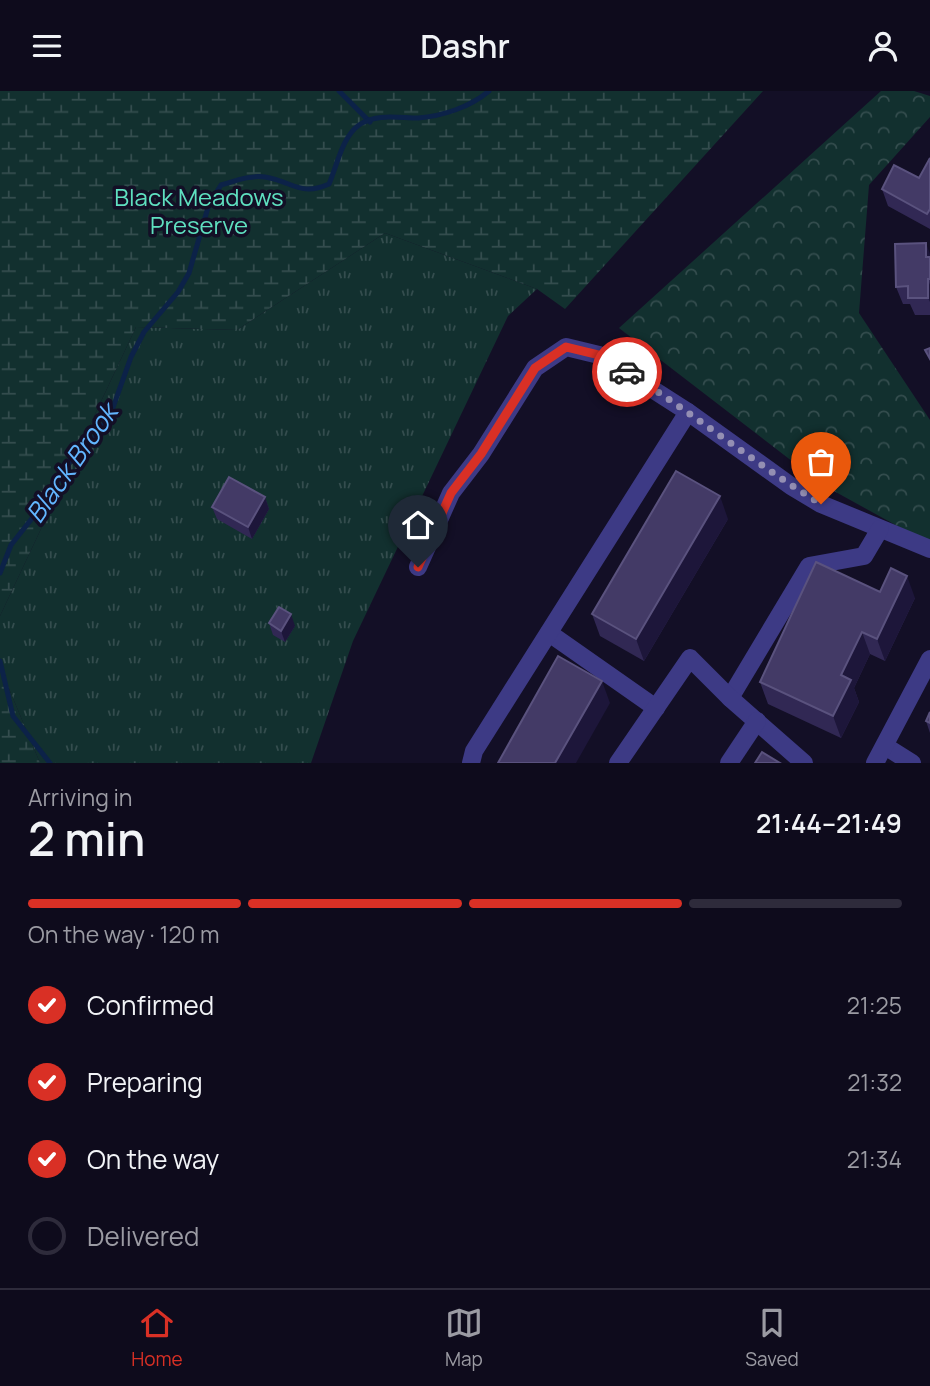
<!DOCTYPE html>
<html lang="en">
<head>
<meta charset="utf-8">
<style>
  :root { --surface:#0e0b1c; --page:#171425; --text:#f1f3f6; --muted:#9b9ba3; --line:#2e2b3b; --accent:#d93025 }
  body { margin:0; font-family:Manrope,sans-serif; background:var(--page); color:var(--text); height:100vh; display:flex; flex-direction:column; font-size:26px; white-space:nowrap }
  * { box-sizing:border-box; margin:0 }
  p { font-size:23px; color:var(--muted) }
  .icon { flex:none; width:38px; height:38px; fill:none; stroke:currentColor; stroke-width:2; stroke-linecap:round; stroke-linejoin:round }
  .map { position:relative; height:672px; overflow:hidden }
  .details { display:flex; flex-direction:column; background:var(--surface); flex:1 }
  .details>* { flex:none }
  .pin { position:absolute; display:grid; place-items:center; width:60px; height:60px; color:#fff; margin:-72px -30px; border-radius:50% 50% 50% 0; rotate:-45deg; box-shadow:0 0 7px #0007 }
  .pin .icon { rotate:45deg }
  .courier { position:absolute; display:grid; place-items:center; width:70px; height:70px; margin:-35px; border:5px solid #d93025; border-radius:50%; background:#fff; color:#222; box-shadow:0 2px 9px #0007 }
  .summary em { font-style:normal; font-weight:600 }
  .summary div { display:flex; flex-direction:column-reverse }
  .summary { display:flex; align-items:center; justify-content:space-between; height:119px; padding:0 28px }
  h1 { font-size:46px; font-weight:600; line-height:52px }
  .bar { display:grid; grid-template-columns:repeat(4,1fr); gap:10px 7px; align-content:center; height:84px; padding:0 28px }
  .bar i { height:9px; border-radius:5px; background:var(--line) }
  .bar .active { background:var(--accent) }
  .bar p { grid-column:span 4 }
  ol { padding:0 28px; list-style:none }
  li { display:flex; align-items:center; gap:21px; height:77px }
  li p { margin-inline-start:auto }
  li .icon { padding:7px; border-radius:50%; background:var(--accent); color:#fff; stroke-width:4 }
  li:last-child { color:var(--muted) }
  li i { width:38px; height:38px; border:4px solid var(--line); border-radius:50% }
  header { display:flex; justify-content:space-between; align-items:center; height:91px; padding:0 28px; background:var(--surface); font-size:32px; font-weight:600 }
  .menu { display:flex; justify-content:space-around; align-items:center; height:98px; border-top:2px solid var(--line); background:var(--surface); font-size:19px; color:var(--muted) }
  .menu a { display:grid; justify-items:center; gap:4px }
  .menu .active { color:var(--accent) }
  .map>svg:first-child { display:block }
  .grass { fill:url(#grass-tufts) }
  .forest { fill:url(#forest-crowns) }
  .wetland { fill:url(#wetland-marsh) }
  .lines { fill:none; stroke-linecap:round; stroke-linejoin:round }
  .stream { stroke:#0c2248; stroke-width:5 }
  .minor { stroke:#3d3a85; stroke-width:18 }
  .wall { fill:#312854 }
  .shaded-wall { fill:#1d163a }
  .building { fill:#433a66; stroke:#5a527e; stroke-width:2 }
  .done { stroke:#948fb3; stroke-width:7; stroke-dasharray:0 12.6 }
  .route { stroke:#d93025; stroke-width:9 }
  .labels { text-anchor:middle; dominant-baseline:central; stroke-width:7; stroke-linejoin:round; paint-order:stroke }
  .park-label { font-size:24px; fill:#5fe0c0; stroke:#130f26 }
  .water-label { font-size:26px; font-style:italic; fill:#62b6ff; stroke:#130f26 }
</style>
</head>
<body>
<header><svg class="icon" aria-label="menu" viewBox="0 0 24 24"><path d="M4 6h16M4 12h16M4 18h16"/></svg>Dashr<svg class="icon" aria-label="person" viewBox="0 0 24 24"><circle cx="12" cy="8" r="4"/><path d="M4 21q1-7 8-7t8 7"/></svg></header>
<div class="map">
<svg width="930" height="672" viewBox="0 0 930 672">
  <defs>
    <pattern id="grass-tufts" width="24" height="20" patternUnits="userSpaceOnUse" patternTransform="scale(1.75)"><rect width="24" height="20" fill="#12302f"/><path d="M3 7l-1-3M5 7V3M7 7l1-3M15 17l-1-3M17 17v-4M19 17l1-3" fill="none" stroke="#344d4e"/></pattern>
    <pattern id="forest-crowns" width="20" height="18" patternUnits="userSpaceOnUse" patternTransform="scale(1.75)"><rect width="20" height="18" fill="#12302f"/><path d="M2 6a3 3 0 1 1 6 0M12 15a3 3 0 1 1 6 0" fill="none" stroke="#344d4e"/></pattern>
    <pattern id="wetland-marsh" width="20" height="14" patternUnits="userSpaceOnUse" patternTransform="scale(1.75)"><rect width="20" height="14" fill="#12302f"/><path d="M1 5h8M5 5V1M11 12h8M15 12V8" fill="none" stroke="#344d4e"/></pattern>
  </defs>
  <rect width="100%" height="100%" fill="#130f26"/>
  <!-- grass -->
  <polygon class="grass" points="385,142 537,198 508,225 353,550 311,672 40,672 0,576 0,525 136,236 237,239"/>
  <!-- forest -->
  <polygon class="forest" points="881,0 914,0 930,5 930,26 869,94 859,222 930,329 930,453 823,394 619,237"/>
  <!-- wetland -->
  <g class="wetland">
    <polygon points="0,0 763,0 565,218 537,198 385,142 237,239 136,236 0,525"/>
    <polygon points="0,576 40,672 0,672"/>
  </g>
  <g class="lines">
    <!-- stream -->
    <g class="stream">
      <polyline points="339,0 370,31"/>
      <path d="M0,482L11,454L52,402L74,363L96,345L111,322L131,266L144,241L178,201L189,182L209,113L221,94C235,90 250,84 265,86C292,90 300,106 329,93C337,75 342,46 359,34C376,22 399,27 418,27C443,25 470,16 489,0"/>
      <polyline points="0,570 13,625 50,672"/>
    </g>
    <!-- minor -->
    <g class="minor">
      <polyline points="418,476 451,402 481,363 535,277 566,256 599,264 688,321 791,395 821,413 930,458"/>
      <polyline points="549,542 656,617"/>
      <polyline points="730,607 809,475 864,465 880,438"/>
      <polyline points="885,655 912,672"/>
      <polyline points="471,672 474,660 688,321"/>
      <polyline points="618,672 690,567 730,607 804,672"/>
      <polyline points="729,672 757,630"/>
      <polyline points="875,672 930,568"/>
    </g>
  </g>
  <!-- wall -->
  <g class="wall">
    <polygon points="930,67 930,138 888,115 882,98 919,87"/>
    <polygon points="930,163 930,224 915,224 910,213 903,213 896,196"/>
    <polygon points="265,406 269,418 252,448 217,428 212,416"/>
    <polygon points="728,428 644,570 600,545 592,523"/>
    <polygon points="880,501 915,507 885,570 870,563 854,597 859,611 841,647 768,613 760,591"/>
    <polygon points="269,532 295,535 285,551 273,544"/>
    <polygon points="930,621 930,642 926,630"/>
  </g>
  <!-- shaded-wall -->
  <g class="shaded-wall">
    <polygon points="926,152 930,163 930,176 926,166"/>
    <polygon points="928,188 930,194 930,211 928,207"/>
    <polygon points="720,405 728,428 644,570 636,548"/>
    <polygon points="265,406 269,418 252,448 248,436"/>
    <polygon points="907,485 915,507 885,570 877,548"/>
    <polygon points="291,523 295,535 285,551 281,540"/>
    <polygon points="862,541 870,563 854,597 859,611 841,647 833,625 841,584"/>
    <polygon points="602,590 610,612 576,672 555,672"/>
  </g>
  <!-- building -->
  <g class="building">
    <polygon points="930,67 930,118 927,123 882,98 894,74 919,87"/>
    <polygon points="926,152 926,166 930,166 930,188 928,188 928,207 908,207 908,195 896,196 895,153"/>
    <polygon points="930,257 930,268 925,259"/>
    <polygon points="676,380 720,405 636,548 592,523"/>
    <polygon points="229,386 265,406 248,436 212,416"/>
    <polygon points="816,471 880,501 891,477 907,485 877,548 862,541 841,584 851,589 833,625 760,591"/>
    <polygon points="279,516 291,523 281,540 269,532"/>
    <polygon points="558,565 602,590 555,672 498,672"/>
    <polygon points="930,621 930,632 926,630"/>
    <polygon points="762,661 780,672 755,672"/>
  </g>
  <g class="lines">
    <!-- done -->
    <path class="done" d="M627,281C693,322 754,372 821,413"/>
    <!-- route -->
    <polyline class="route" points="418,476 451,402 481,363 535,277 566,256 599,264 627,281"/>
  </g>
  <g class="labels">
    <!-- park labels -->
    <g class="park-label">
      <text x="199" y="105">Black Meadows<tspan x="199" dy="28">Preserve</tspan></text>
    </g>
    <!-- water labels -->
    <g class="water-label">
      <text transform="translate(71 372) rotate(-55)">Black Brook</text>
    </g>
  </g>
</svg>
<div class="pin" style="left:821px;top:413px;background:#ea580c"><svg class="icon" aria-label="bag" viewBox="0 0 24 24"><path d="M5 8h14l-1 12H6zM9 8a3 3 0 0 1 6 0"/></svg></div>
<div class="pin" style="left:418px;top:476px;background:#1f2937"><svg class="icon" aria-label="home" viewBox="0 0 24 24"><path d="M3 11l9-7 9 7M6 9v11h12V9"/></svg></div>
<div class="courier" style="left:627px;top:281px"><svg class="icon" aria-label="car" viewBox="0 0 24 24"><path d="M5 17H2v-5l4-1 3-4h7l3 4 3 1v5h-3M9 17h6M6 11h13"/><circle cx="7" cy="17" r="2"/><circle cx="17" cy="17" r="2"/></svg></div>
</div>
<section class="details">
<div class="summary"><div><h1>2 min</h1><p>Arriving in</p></div><em>21:44–21:49</em></div>
<div class="bar"><i class="active"></i><i class="active"></i><i class="active"></i><i></i><p>On the way · 120 m</p></div>
<ol>
<li><svg class="icon" aria-label="check" viewBox="0 0 24 24"><path d="M5 12l5 5 9-10"/></svg>Confirmed<p>21:25</p></li>
<li><svg class="icon" aria-label="check" viewBox="0 0 24 24"><path d="M5 12l5 5 9-10"/></svg>Preparing<p>21:32</p></li>
<li><svg class="icon" aria-label="check" viewBox="0 0 24 24"><path d="M5 12l5 5 9-10"/></svg>On the way<p>21:34</p></li>
<li><i></i>Delivered</li>
</ol>
</section>
<nav class="menu">
<a class="active"><svg class="icon" aria-label="home" viewBox="0 0 24 24"><path d="M3 11l9-7 9 7M6 9v11h12V9"/></svg>Home</a>
<a><svg class="icon" aria-label="map" viewBox="0 0 24 24"><path d="M3 6l6-2 6 2 6-2v14l-6 2-6-2-6 2zM9 4v14M15 6v14"/></svg>Map</a>
<a><svg class="icon" aria-label="saved" viewBox="0 0 24 24"><path d="M7 4h10v16l-5-4-5 4z"/></svg>Saved</a>
</nav>
</body>
</html>
